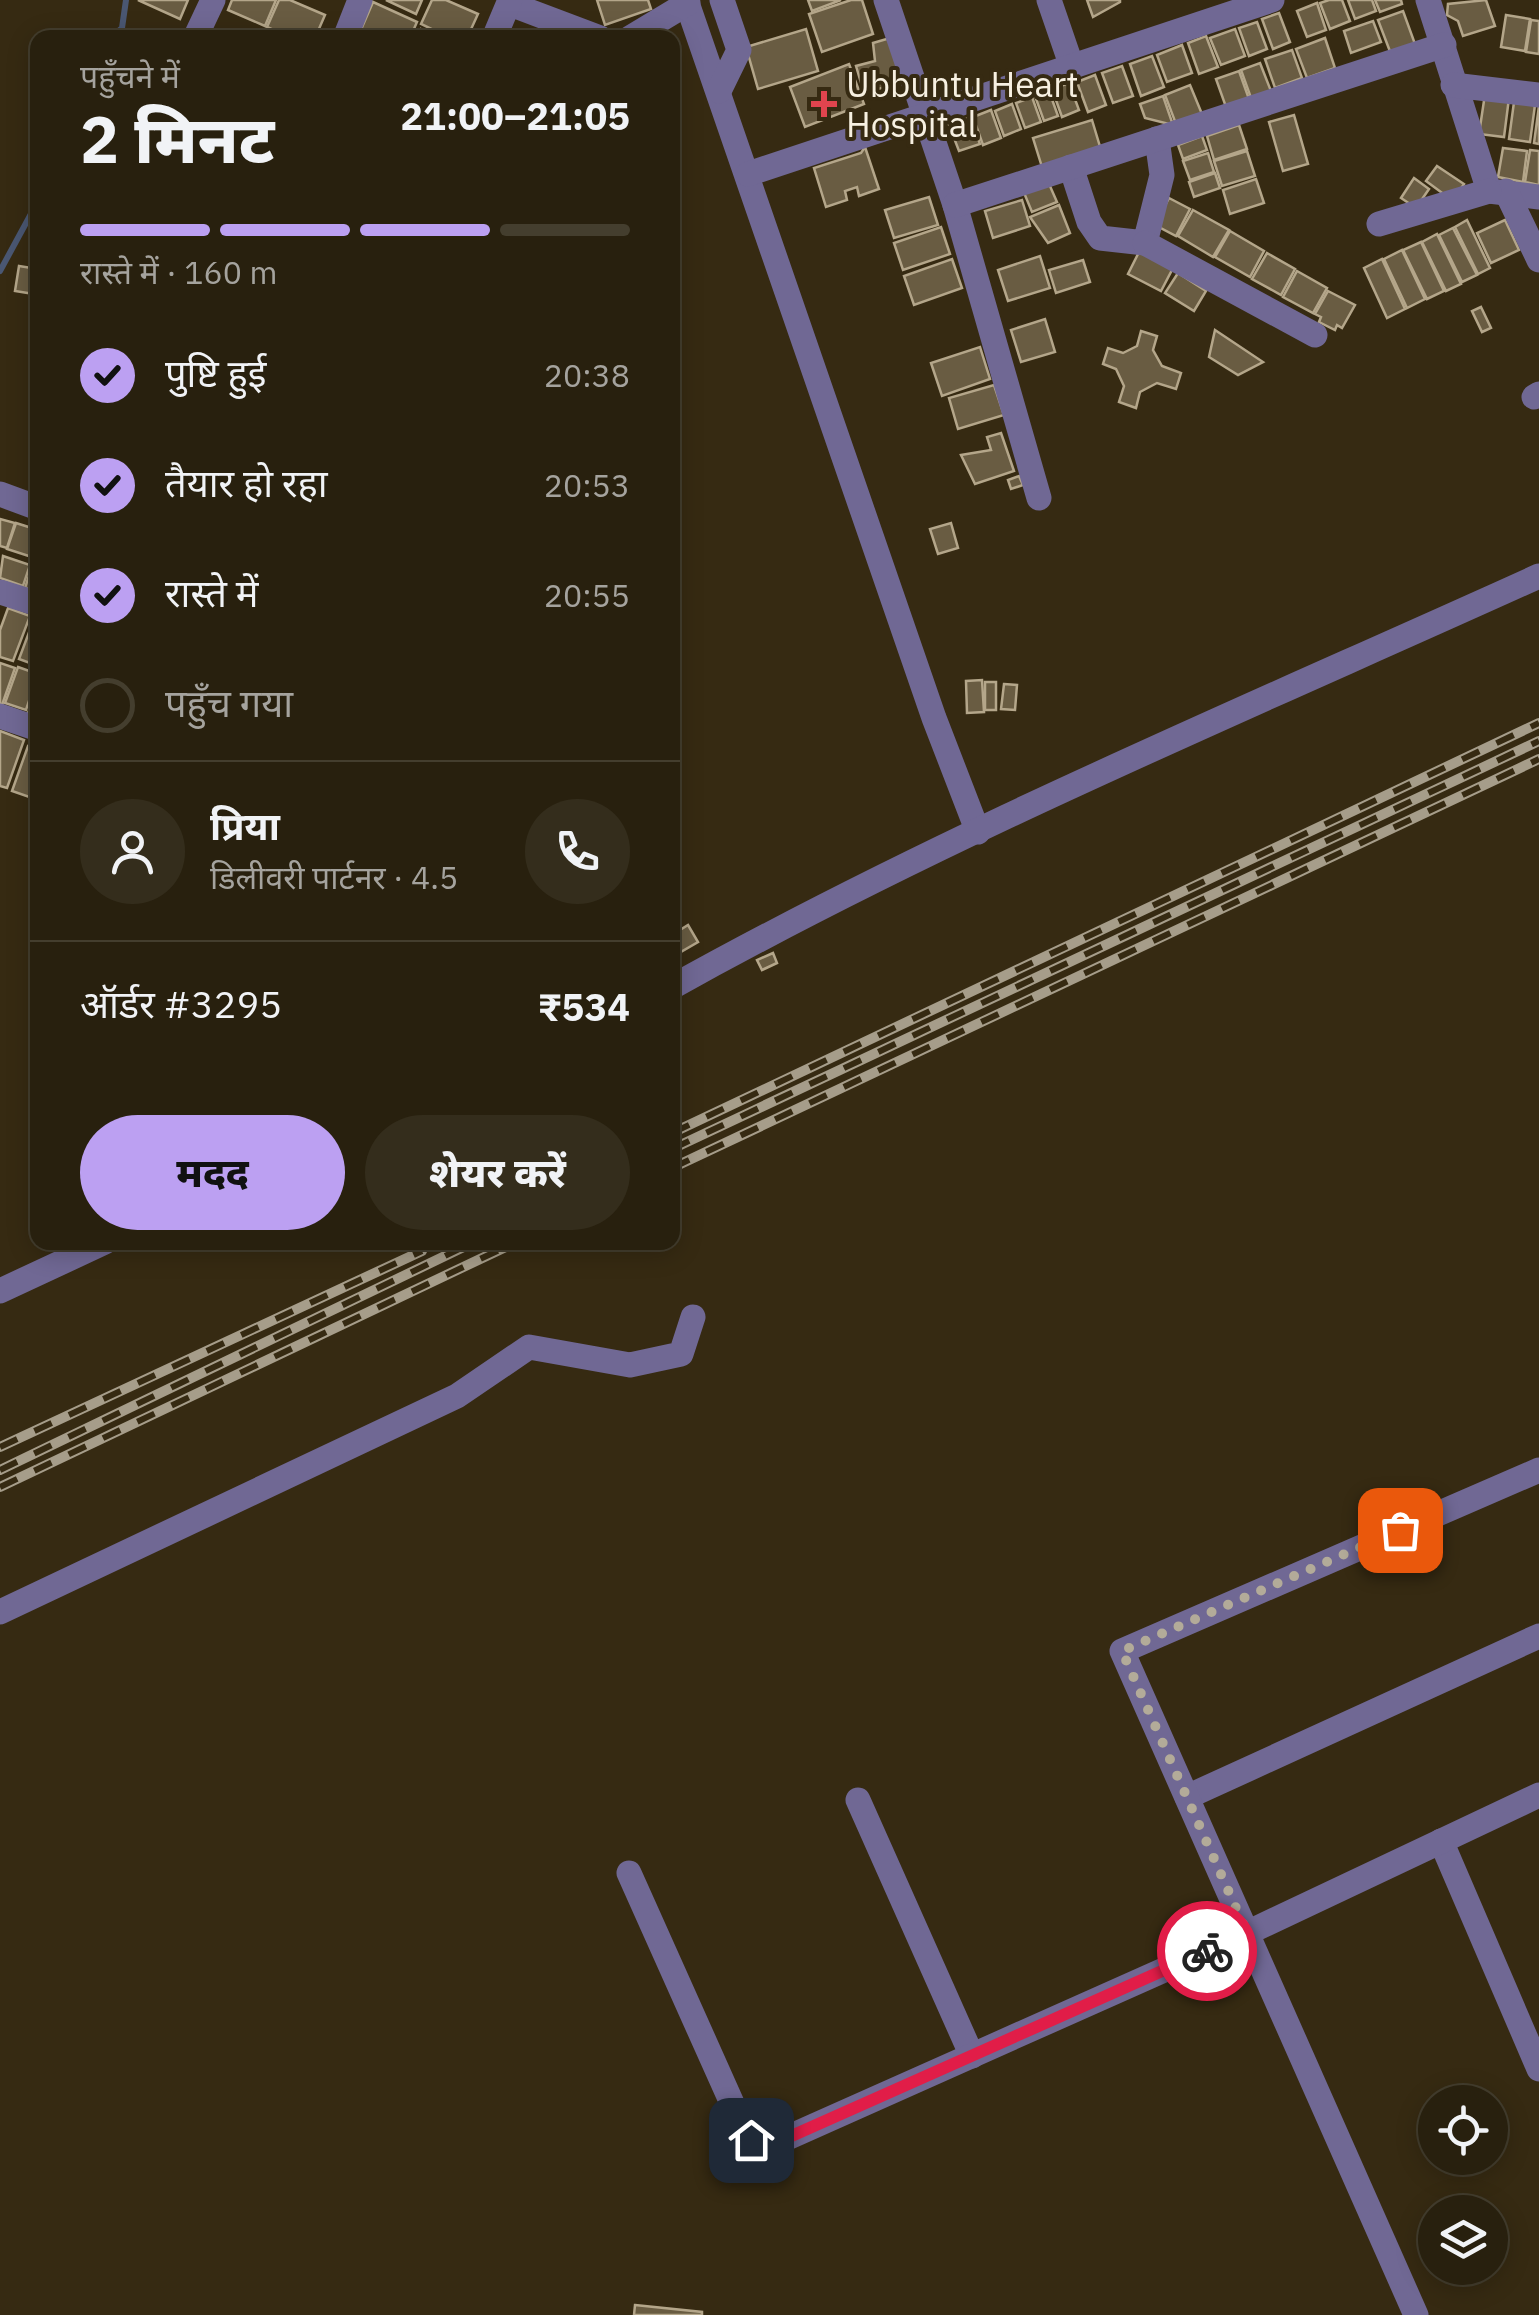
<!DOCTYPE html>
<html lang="hi">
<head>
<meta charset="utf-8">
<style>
  :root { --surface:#28200e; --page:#342d1c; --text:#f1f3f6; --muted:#a5a39e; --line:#443e2e; --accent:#bca0f2 }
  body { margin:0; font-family:"IBM Plex Sans","Noto Sans Devanagari",sans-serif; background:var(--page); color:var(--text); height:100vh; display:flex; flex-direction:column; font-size:38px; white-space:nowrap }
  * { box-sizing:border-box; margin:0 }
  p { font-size:32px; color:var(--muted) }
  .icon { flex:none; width:55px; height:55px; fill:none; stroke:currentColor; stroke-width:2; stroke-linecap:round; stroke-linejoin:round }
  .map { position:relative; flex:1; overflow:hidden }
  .panel { position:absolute; left:30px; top:30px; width:650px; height:1220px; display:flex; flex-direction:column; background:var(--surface); border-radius:20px; box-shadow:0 5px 25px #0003,0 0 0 2px var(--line) }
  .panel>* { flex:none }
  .tools { position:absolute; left:1418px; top:2085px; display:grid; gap:20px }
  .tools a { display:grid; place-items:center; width:90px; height:90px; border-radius:50%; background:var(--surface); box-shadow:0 5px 25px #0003,0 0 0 2px var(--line); font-size:50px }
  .pin { position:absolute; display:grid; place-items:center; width:85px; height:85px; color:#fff; margin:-42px; border-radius:20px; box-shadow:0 5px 15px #0006 }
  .courier { position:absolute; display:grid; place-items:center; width:100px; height:100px; margin:-50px; border:8px solid #e11d48; border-radius:50%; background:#fff; color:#222; box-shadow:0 2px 12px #0007 }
  .headline em { font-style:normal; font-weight:800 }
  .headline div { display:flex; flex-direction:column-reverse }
  .headline { display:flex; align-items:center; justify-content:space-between; height:170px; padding:0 50px }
  h1 { font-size:65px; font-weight:800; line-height:75px }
  .bar { display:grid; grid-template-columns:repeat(4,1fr); gap:15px 10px; align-content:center; height:120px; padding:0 50px }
  .bar i { height:12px; border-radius:8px; background:var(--line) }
  .bar .selected { background:var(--accent) }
  .bar p { grid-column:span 4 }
  .line { display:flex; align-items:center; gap:25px; padding:0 50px; border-top:2px solid var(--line) }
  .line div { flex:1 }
  .round { display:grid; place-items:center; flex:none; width:105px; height:105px; border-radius:52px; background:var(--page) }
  ol { padding:0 50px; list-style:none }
  li { display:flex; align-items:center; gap:30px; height:110px }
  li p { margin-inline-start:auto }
  li .icon { padding:10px; border-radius:50%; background:var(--accent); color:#111; stroke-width:4 }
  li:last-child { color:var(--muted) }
  li i { width:55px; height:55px; border:5px solid var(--line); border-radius:50% }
  .cta { display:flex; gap:20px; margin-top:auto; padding:20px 50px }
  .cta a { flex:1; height:115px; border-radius:60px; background:var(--accent); color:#111; font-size:40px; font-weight:800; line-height:115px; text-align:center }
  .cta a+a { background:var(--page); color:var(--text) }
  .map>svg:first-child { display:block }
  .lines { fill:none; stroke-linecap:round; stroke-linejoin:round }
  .stream { stroke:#4a5772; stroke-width:6 }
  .building { fill:#695c42; stroke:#b4a68a; stroke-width:2.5 }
  .minor { stroke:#706894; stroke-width:25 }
  .rail-casing { stroke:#a69d8a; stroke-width:10 }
  .rail { stroke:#362a12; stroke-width:6; stroke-dasharray:19; stroke-linecap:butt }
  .done { stroke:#b3ab99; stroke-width:10; stroke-dasharray:0 18 }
  .route { stroke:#e11d48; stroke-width:12 }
  .health-dot { fill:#e0444e; stroke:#362a12; stroke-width:4 }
  .labels { text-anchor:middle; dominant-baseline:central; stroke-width:8; stroke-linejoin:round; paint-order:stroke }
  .poi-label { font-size:35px; fill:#f7f0e1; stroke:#362a12; text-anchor:start }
</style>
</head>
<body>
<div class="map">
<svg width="1539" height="2315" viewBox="0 0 1539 2315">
  <rect width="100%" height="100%" fill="#362a12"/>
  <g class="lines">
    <!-- stream -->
    <g class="stream">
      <polyline points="110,38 122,28 126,0"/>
      <polyline points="0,271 38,201"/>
    </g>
  </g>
  <!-- building -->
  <g class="building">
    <polygon points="138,0 188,0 180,19"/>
    <polygon points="232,0 276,0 265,26 228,10"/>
    <polygon points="279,0 290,0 325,15 315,38 291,38 267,27"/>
    <polygon points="386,0 422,0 416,14"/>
    <polygon points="432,0 446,0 478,14 467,38 450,38 421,24"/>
    <polygon points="597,0 648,0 651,9 605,25"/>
    <polygon points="808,0 841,0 812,11"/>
    <polygon points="851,0 862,0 873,34 822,52 809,14"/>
    <polygon points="1087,0 1120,0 1120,2 1093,17"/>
    <polygon points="1329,0 1342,0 1350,21 1330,29 1320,3"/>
    <polygon points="1348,0 1372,0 1376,11 1355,19"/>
    <polygon points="1375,0 1401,0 1402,4 1380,12"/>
    <polygon points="1486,0 1495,26 1463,36 1458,21 1447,15 1448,4"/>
    <polygon points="373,2 417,22 410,38 372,38 360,32"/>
    <polygon points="1317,3 1326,30 1307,37 1297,11"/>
    <polygon points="1403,11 1415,44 1391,54 1378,20"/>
    <polygon points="1279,13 1290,42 1273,49 1262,19"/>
    <polygon points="1506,15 1530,19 1525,51 1501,47"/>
    <polygon points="1531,20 1539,21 1539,54 1526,52"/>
    <polygon points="1373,21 1381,42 1351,53 1344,31"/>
    <polygon points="1257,22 1267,49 1249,56 1239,28"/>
    <polygon points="421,29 439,38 417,38"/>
    <polygon points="806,29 818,71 758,89 746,47"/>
    <polygon points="1235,29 1245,56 1221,65 1210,38"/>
    <polygon points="1206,36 1218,67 1199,74 1188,43"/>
    <polygon points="890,38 903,82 864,93 856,66 875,61 873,43"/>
    <polygon points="1325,38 1335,68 1307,78 1296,49"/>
    <polygon points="1182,45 1192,73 1167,82 1157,55"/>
    <polygon points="1292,50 1302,78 1275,88 1265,59"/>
    <polygon points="1152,56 1164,87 1141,96 1130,64"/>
    <polygon points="1260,63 1271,91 1251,98 1241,70"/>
    <polygon points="849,64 864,104 805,127 790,87"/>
    <polygon points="1122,66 1133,96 1113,103 1102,73"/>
    <polygon points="1239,71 1249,99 1226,107 1216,79"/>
    <polygon points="1095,75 1106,105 1088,112 1077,82"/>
    <polygon points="1069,83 1079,110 1062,117 1052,89"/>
    <polygon points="1190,85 1202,114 1176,124 1165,95"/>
    <polygon points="1049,91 1058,116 1044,121 1035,96"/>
    <polygon points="1485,94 1509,98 1504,137 1479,134"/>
    <polygon points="1163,96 1173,125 1145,118 1140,104"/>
    <polygon points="1032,97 1041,122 1025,128 1016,103"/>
    <polygon points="1514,102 1535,105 1530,142 1509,139"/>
    <polygon points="1012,104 1021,129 1004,136 995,111"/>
    <polygon points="1539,106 1539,144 1534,143"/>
    <polygon points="991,110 1001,138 983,145 973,117"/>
    <polygon points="1294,115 1308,164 1283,171 1269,122"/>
    <polygon points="970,117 980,144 959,151 949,125"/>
    <polygon points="1092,120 1101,150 1042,167 1033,138"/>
    <polygon points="1239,125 1247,149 1214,160 1207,136"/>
    <polygon points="1202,136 1207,150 1183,159 1178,145"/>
    <polygon points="865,147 879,189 859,196 857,187 845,191 847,200 826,207 814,168 861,153"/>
    <polygon points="1503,148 1527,151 1523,182 1498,177"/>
    <polygon points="1530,150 1539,151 1539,185 1525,182"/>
    <polygon points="1247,151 1255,176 1222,186 1214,161"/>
    <polygon points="1208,153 1214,172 1190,180 1183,161"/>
    <polygon points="1437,166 1464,184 1458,193 1449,198 1426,181"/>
    <polygon points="1215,173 1220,188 1194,197 1189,182"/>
    <polygon points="1046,177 1057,202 1032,212 1022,188"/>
    <polygon points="1414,178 1429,189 1416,208 1401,198"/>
    <polygon points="1256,179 1264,203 1230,214 1223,190"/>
    <polygon points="929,197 938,225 894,238 885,210"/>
    <polygon points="1169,198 1190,209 1176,236 1155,225"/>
    <polygon points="1022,200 1030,226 993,238 985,211"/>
    <polygon points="1059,205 1070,233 1048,243 1030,217"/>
    <polygon points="1193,210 1229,230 1213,257 1178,236"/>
    <polygon points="1467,220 1490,268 1478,274 1455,227"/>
    <polygon points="1505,220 1519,250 1491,263 1477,233"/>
    <polygon points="941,227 950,254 903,270 894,243"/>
    <polygon points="1453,228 1477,275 1462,282 1439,235"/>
    <polygon points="1230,231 1264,251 1250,277 1215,257"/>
    <polygon points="1437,234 1461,284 1446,291 1422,242"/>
    <polygon points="1421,242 1444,291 1427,299 1403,250"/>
    <polygon points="1140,250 1173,268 1161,291 1128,274"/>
    <polygon points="1402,250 1425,299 1407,308 1384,259"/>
    <polygon points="1267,253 1295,269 1281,295 1252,279"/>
    <polygon points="1040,256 1050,288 1008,301 998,270"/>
    <polygon points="952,259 962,288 914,305 904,276"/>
    <polygon points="1382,259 1405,309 1387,318 1364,268"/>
    <polygon points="1083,260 1090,282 1056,293 1049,270"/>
    <polygon points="19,266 38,269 34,294 15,291"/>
    <polygon points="1297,271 1327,288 1313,313 1283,297"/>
    <polygon points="1178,273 1206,291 1194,311 1165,293"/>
    <polygon points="1328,291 1355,305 1342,328 1337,325 1335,330 1319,322 1321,317 1315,314"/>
    <polygon points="1481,307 1491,328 1482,332 1472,311"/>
    <polygon points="1045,319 1055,352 1021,362 1011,330"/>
    <polygon points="1215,330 1263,362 1238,375 1209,357"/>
    <polygon points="1141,331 1157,336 1153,350 1162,366 1181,373 1176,389 1157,383 1140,392 1136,408 1119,402 1124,386 1116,369 1103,364 1108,348 1123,353 1137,346"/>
    <polygon points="980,347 990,379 942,396 931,363"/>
    <polygon points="994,385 1004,415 958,429 949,398"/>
    <polygon points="1001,433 1014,471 975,484 961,455 991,450 987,437"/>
    <polygon points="1019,476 1023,485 1011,489 1008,480"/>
    <polygon points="0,519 15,523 7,548 0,546"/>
    <polygon points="16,523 38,530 35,558 7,549"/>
    <polygon points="951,523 958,548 938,554 930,529"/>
    <polygon points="3,556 30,565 23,586 0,578"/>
    <polygon points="32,566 38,568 38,592 25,588"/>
    <polygon points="8,608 30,616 13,661 0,657 0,630"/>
    <polygon points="34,619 38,621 38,666 19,659"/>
    <polygon points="0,663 15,668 2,705 0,704"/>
    <polygon points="18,667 38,674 26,710 5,703"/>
    <polygon points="982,680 984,712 967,713 966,681"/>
    <rect x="985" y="682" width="11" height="28"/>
    <polygon points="1004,684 1017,685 1015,710 1001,709"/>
    <polygon points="38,686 38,716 28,713"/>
    <polygon points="0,731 24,740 7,788 0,786"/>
    <polygon points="28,746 38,749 38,800 12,791"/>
    <polygon points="688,925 698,942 672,957 672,935"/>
    <polygon points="773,953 777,963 762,970 757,960"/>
    <polygon points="635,2305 702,2312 702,2315 634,2315"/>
  </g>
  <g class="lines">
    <!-- minor -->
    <g class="minor">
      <polyline points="686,0 934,718 978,832"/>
      <polyline points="886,0 955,205 1039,498"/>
      <polyline points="1049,0 1072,67"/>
      <polyline points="1428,0 1489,191 1539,197"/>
      <polyline points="510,4 600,38"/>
      <polyline points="199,38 196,36 213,0"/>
      <polyline points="345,38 360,0"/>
      <polyline points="494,38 510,0"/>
      <polyline points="630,38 688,3"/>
      <polyline points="1453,85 1539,95"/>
      <polyline points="719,91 739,50 722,0"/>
      <polyline points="1071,167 1089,222 1100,238 1145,243 1162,175 1157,139"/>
      <polyline points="748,174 1272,0"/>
      <polyline points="1506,191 1539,260"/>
      <polyline points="955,205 1444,45"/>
      <polyline points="1379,224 1489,191"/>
      <polyline points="1145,243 1315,335"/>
      <polyline points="1534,397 1539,394"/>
      <polyline points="0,494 38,508"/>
      <polyline points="0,592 38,604"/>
      <polyline points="0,716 38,729"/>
      <path d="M672,987C952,831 1248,708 1539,576"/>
      <polyline points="0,1291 105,1242"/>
      <polyline points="0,1612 457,1396 529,1347 630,1365 681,1354 693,1317"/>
      <polyline points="1187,1797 1539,1636"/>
      <polyline points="858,1800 972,2056"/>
      <polyline points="1441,1841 1539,2069"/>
      <polyline points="629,1873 744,2130 751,2140 769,2146 1247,1933 1539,1795"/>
      <polyline points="1416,2315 1122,1651 1539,1470"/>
    </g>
    <defs>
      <g id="rail">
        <polyline points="672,1133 1539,723"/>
        <polyline points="672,1149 1539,741"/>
        <polyline points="672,1168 1539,759"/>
        <polyline points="0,1447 422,1251"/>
        <polyline points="0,1470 474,1242"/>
        <polyline points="0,1487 516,1242"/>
      </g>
    </defs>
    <!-- rail casing -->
    <use href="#rail" class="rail-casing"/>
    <!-- rail -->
    <use href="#rail" class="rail"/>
  </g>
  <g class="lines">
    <!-- done -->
    <polyline class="done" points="1207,1951 1247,1933 1122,1651 1400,1530"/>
    <!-- route -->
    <polyline class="route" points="751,2140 769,2146 1207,1951"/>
  </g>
  <!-- markers -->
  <path class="health-dot" d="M819 89h10v10h10v10h-10v10h-10v-10h-10v-10h10z"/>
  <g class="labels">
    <!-- poi labels -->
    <g class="poi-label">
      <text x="846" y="84">Ubbuntu Heart<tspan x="846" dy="40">Hospital</tspan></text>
    </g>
  </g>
</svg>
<div class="tools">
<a><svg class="icon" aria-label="locate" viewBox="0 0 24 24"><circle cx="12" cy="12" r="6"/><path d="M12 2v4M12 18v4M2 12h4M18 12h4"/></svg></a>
<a><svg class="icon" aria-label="layers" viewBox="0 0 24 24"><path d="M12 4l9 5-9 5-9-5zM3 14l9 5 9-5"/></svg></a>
</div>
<div class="pin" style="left:1400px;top:1530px;background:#ea580c"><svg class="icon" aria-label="bag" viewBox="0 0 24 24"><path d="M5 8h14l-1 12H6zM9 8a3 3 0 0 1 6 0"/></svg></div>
<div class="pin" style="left:751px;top:2140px;background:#1f2937"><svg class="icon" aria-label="home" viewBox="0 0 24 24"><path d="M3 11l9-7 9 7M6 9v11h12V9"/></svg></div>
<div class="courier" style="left:1207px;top:1951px"><svg class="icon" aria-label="bike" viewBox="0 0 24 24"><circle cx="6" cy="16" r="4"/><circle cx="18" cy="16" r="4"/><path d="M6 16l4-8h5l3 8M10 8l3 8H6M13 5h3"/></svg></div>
<section class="panel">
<div class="headline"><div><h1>2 मिनट</h1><p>पहुँचने में</p></div><em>21:00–21:05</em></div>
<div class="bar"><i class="selected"></i><i class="selected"></i><i class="selected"></i><i></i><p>रास्ते में · 160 m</p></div>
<ol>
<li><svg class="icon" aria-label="check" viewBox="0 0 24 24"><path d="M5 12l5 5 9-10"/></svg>पुष्टि हुई<p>20:38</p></li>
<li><svg class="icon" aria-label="check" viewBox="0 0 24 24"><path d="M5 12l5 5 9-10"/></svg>तैयार हो रहा<p>20:53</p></li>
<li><svg class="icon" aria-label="check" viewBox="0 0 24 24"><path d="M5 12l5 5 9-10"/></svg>रास्ते में<p>20:55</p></li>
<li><i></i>पहुँच गया</li>
</ol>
<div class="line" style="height:180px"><a class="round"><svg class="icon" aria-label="person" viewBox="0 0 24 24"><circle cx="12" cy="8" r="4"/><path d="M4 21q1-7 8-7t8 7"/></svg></a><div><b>प्रिया</b><p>डिलीवरी पार्टनर · 4.5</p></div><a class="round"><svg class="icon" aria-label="phone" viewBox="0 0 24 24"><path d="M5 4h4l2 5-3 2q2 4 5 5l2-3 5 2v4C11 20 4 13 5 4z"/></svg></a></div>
<div class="line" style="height:130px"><div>ऑर्डर #3295</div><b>₹534</b></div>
<div class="cta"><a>मदद</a><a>शेयर करें</a></div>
</section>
</div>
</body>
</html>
